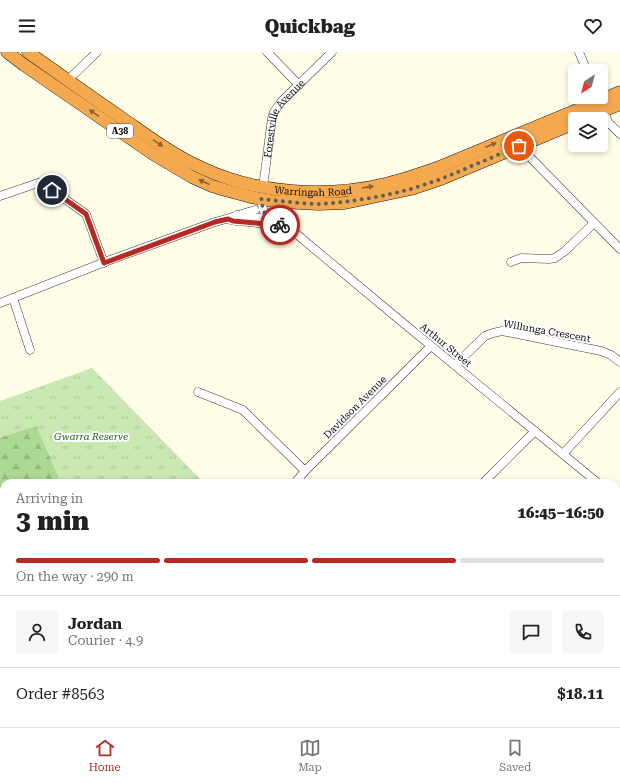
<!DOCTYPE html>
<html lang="en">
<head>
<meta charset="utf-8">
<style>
  :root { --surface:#fff; --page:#f6f6f6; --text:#222; --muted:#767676; --line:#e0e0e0; --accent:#b92923 }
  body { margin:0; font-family:"Roboto Serif",serif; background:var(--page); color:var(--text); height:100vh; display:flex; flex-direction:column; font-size:15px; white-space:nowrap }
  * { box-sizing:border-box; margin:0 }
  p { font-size:13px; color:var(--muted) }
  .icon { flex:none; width:22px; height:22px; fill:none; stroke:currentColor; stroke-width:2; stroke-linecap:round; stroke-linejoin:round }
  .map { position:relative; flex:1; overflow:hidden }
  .drawer { position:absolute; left:0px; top:427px; width:620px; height:248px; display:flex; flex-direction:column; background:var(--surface); border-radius:12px 12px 0 0; box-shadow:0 2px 6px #0003 }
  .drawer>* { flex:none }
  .needle { width:26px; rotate:216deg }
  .controls { position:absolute; left:568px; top:12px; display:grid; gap:8px }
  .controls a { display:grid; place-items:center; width:40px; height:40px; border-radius:4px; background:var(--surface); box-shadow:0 2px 6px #0003; font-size:20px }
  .pin { position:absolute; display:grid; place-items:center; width:34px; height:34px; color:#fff; margin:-17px; border:2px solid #fff; border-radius:50%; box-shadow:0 1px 4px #0007 }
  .courier { position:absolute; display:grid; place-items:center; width:40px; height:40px; margin:-20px; border:3px solid #b92923; border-radius:50%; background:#fff; color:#222; box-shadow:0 1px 5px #0007 }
  .head em { font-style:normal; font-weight:800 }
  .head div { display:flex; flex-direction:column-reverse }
  .head { display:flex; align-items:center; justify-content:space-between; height:68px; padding:0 16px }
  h1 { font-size:26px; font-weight:800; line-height:30px }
  .bar { display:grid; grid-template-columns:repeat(4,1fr); gap:6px 4px; align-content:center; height:48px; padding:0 16px }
  .bar i { height:5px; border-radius:3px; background:var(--line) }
  .bar .current { background:var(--accent) }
  .bar p { grid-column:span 4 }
  .line { display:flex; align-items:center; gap:10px; padding:0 16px; border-top:1px solid var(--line) }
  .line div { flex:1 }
  .round { display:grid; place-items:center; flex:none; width:42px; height:42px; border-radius:4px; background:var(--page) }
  header { display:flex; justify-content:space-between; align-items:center; height:52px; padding:0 16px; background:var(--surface); font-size:18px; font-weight:800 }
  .tab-bar { display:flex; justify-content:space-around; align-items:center; height:56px; border-top:1px solid var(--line); background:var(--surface); font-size:11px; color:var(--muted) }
  .tab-bar a { display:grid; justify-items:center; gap:2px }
  .tab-bar .current { color:var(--accent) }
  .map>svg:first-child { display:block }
  .industrial { fill:url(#industrial-grid) }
  .forest { fill:url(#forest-firs) }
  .park { fill:url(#park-tufts) }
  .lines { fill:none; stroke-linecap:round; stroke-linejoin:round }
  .minor-casing { stroke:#3d3d3d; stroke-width:9 }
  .highway-casing { stroke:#1b1b1b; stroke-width:13 }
  .minor { stroke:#fff; stroke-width:8 }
  .highway { stroke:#f5a94f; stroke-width:12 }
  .oneway { fill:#8b6130 }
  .done { stroke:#605f57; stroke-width:4; stroke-dasharray:0 7.2 }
  .route { stroke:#b92923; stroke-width:5 }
  .labels { text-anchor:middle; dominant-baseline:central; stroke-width:4; stroke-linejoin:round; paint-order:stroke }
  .shield { fill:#fff; stroke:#545454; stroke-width:1 }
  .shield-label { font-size:9px; font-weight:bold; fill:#0a0a0a }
  .street-label { font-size:10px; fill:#0a0a0a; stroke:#fff }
  .park-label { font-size:10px; font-style:italic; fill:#24601c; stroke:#fff }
</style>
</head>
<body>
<header><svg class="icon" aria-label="menu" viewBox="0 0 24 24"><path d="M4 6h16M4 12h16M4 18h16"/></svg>Quickbag<svg class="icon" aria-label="heart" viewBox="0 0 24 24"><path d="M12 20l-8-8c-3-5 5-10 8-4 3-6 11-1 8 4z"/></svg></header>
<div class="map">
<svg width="620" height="675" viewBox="0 0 620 675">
  <defs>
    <pattern id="industrial-grid" width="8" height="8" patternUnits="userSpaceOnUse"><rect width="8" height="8" fill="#e9ddea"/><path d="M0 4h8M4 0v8" fill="none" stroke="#c6bcc7"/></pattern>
    <pattern id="forest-firs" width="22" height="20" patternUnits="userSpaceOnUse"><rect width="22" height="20" fill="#abd991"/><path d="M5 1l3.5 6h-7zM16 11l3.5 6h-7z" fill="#92b97c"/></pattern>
    <pattern id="park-tufts" width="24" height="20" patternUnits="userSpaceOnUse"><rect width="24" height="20" fill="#c9e8b2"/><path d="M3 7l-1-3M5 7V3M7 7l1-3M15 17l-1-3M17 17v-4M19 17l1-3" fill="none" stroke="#abc698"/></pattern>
  </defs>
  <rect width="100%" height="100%" fill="#fffce7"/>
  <!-- industrial -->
  <polygon class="industrial" points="0,515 4,515 4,615 0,613"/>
  <!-- forest -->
  <g class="forest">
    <polygon points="58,348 185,431 4,431 4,515 0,515 0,367"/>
    <polygon points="0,613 4,615 4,671 225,671 230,675 0,675"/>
  </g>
  <!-- park -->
  <polygon class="park" points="92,316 204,431 61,431 36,374 0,386 0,349"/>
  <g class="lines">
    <defs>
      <g id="minor">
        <polyline points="267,0 299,33"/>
        <polyline points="579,0 587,19"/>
        <polyline points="68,28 97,0"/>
        <polyline points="604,59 608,70 620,82"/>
        <polyline points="519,94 620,197"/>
        <path id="s1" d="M263,135L272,66L274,60L281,50L332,0"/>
        <polyline points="0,144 41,130 86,162 104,211"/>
        <polyline points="261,147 263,157 267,167"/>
        <polyline points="237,163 267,167 275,169 280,173 294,180 402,270 598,431"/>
        <path d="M228,167C237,171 248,169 257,171C265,172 272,174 280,173"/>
        <polyline points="511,210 521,206 549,207 555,206 565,199 594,171"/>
        <polyline points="13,246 30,298"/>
        <path d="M0,251L110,208L215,170C228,167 241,162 255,158"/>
        <polyline points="455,313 485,284 493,281 502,279 601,299 611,303 620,310"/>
        <polyline points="198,340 243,358 305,419"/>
        <polyline points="563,402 620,340"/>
        <polyline points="295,431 305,419 431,294"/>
        <polyline points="483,431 535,379"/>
        <polyline points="616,446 620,449"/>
        <polyline points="616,517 620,513"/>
        <polyline points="251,671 256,674 260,675 266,671"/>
        <polyline points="454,675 458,671"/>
      </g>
      <g id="highway">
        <polyline points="7,0 24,13 153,102 175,115 192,125 212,134 225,138 251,145 273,149 299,151 319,152 345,151 411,137 441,127 575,71"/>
        <path id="s2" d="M28,0C59,22 90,44 122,66C148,84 173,103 202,116C257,142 326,146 385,132C403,128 420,122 437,116L620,40"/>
        <polyline points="584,67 620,52"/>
      </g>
    </defs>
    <!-- minor casing -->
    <use href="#minor" class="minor-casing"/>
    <!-- highway casing -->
    <use href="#highway" class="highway-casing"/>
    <!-- minor -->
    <use href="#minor" class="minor"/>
    <!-- highway -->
    <use href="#highway" class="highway"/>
  </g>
  <!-- one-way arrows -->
  <defs><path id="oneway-solid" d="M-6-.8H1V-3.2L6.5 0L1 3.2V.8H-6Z"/></defs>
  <g class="oneway">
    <use href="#oneway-solid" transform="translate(94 61) rotate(-145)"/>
    <use href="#oneway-solid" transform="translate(158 91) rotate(34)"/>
    <use href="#oneway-solid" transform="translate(491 93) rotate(-23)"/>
    <use href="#oneway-solid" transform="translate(204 130) rotate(-156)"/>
    <use href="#oneway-solid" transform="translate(368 135) rotate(-9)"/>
  </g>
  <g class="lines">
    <!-- done -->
    <polyline class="done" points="280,173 275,169 267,167 263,157 261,147 299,151 319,152 345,150 382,144 411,137 441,127 519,94"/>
    <!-- route -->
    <polyline class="route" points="52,138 86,162 104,211 215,170 228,167 233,169 257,171 272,174 280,173"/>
  </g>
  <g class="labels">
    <!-- shield labels -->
    <rect class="shield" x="107" y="72" width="26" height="14" rx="3"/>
    <g class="shield-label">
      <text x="120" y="79">A38</text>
    </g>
    <!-- street labels -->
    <g class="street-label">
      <text stroke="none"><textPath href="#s1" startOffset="74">Forestville Avenue</textPath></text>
      <text stroke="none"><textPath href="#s2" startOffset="324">Warringah Road</textPath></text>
      <text transform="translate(547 279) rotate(10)">Willunga Crescent</text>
      <text transform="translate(446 293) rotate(39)">Arthur Street</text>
      <text transform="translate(355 355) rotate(-45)">Davidson Avenue</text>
    </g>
    <!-- park labels -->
    <g class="park-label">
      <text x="91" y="384">Gwarra Reserve</text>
    </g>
  </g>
</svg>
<div class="controls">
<a><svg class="needle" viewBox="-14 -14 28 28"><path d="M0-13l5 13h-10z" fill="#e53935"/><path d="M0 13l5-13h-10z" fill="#767676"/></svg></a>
<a><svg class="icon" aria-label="layers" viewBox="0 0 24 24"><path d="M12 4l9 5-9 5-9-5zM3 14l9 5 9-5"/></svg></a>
</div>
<div class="pin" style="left:519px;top:94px;background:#ea580c"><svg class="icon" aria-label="bag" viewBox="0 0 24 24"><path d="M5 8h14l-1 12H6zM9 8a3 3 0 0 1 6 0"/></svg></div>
<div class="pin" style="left:52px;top:138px;background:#1f2937"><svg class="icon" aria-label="home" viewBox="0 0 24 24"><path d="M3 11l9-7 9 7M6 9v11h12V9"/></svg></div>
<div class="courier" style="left:280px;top:173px"><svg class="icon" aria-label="bike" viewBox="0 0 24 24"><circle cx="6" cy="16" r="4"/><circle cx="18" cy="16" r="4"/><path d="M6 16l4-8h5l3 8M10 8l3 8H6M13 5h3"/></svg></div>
<section class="drawer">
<div class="head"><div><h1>3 min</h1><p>Arriving in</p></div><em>16:45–16:50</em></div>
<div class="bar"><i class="current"></i><i class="current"></i><i class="current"></i><i></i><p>On the way · 290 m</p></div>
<div class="line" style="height:72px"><a class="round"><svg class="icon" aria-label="person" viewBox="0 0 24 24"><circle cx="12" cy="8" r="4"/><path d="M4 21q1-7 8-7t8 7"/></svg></a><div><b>Jordan</b><p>Courier · 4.9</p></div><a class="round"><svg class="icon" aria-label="chat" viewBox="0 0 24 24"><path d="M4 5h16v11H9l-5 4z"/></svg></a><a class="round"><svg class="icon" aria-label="phone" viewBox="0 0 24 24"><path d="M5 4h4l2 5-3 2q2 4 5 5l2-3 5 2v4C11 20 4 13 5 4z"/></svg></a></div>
<div class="line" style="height:52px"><div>Order #8563</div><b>$18.11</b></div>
</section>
</div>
<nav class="tab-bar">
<a class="current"><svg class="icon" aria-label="home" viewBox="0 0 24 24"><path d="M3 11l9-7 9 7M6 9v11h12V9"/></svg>Home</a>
<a><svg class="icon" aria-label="map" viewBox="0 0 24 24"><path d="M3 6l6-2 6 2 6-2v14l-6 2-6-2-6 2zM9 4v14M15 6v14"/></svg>Map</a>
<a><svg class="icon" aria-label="saved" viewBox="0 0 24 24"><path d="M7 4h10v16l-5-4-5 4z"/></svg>Saved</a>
</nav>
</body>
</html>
